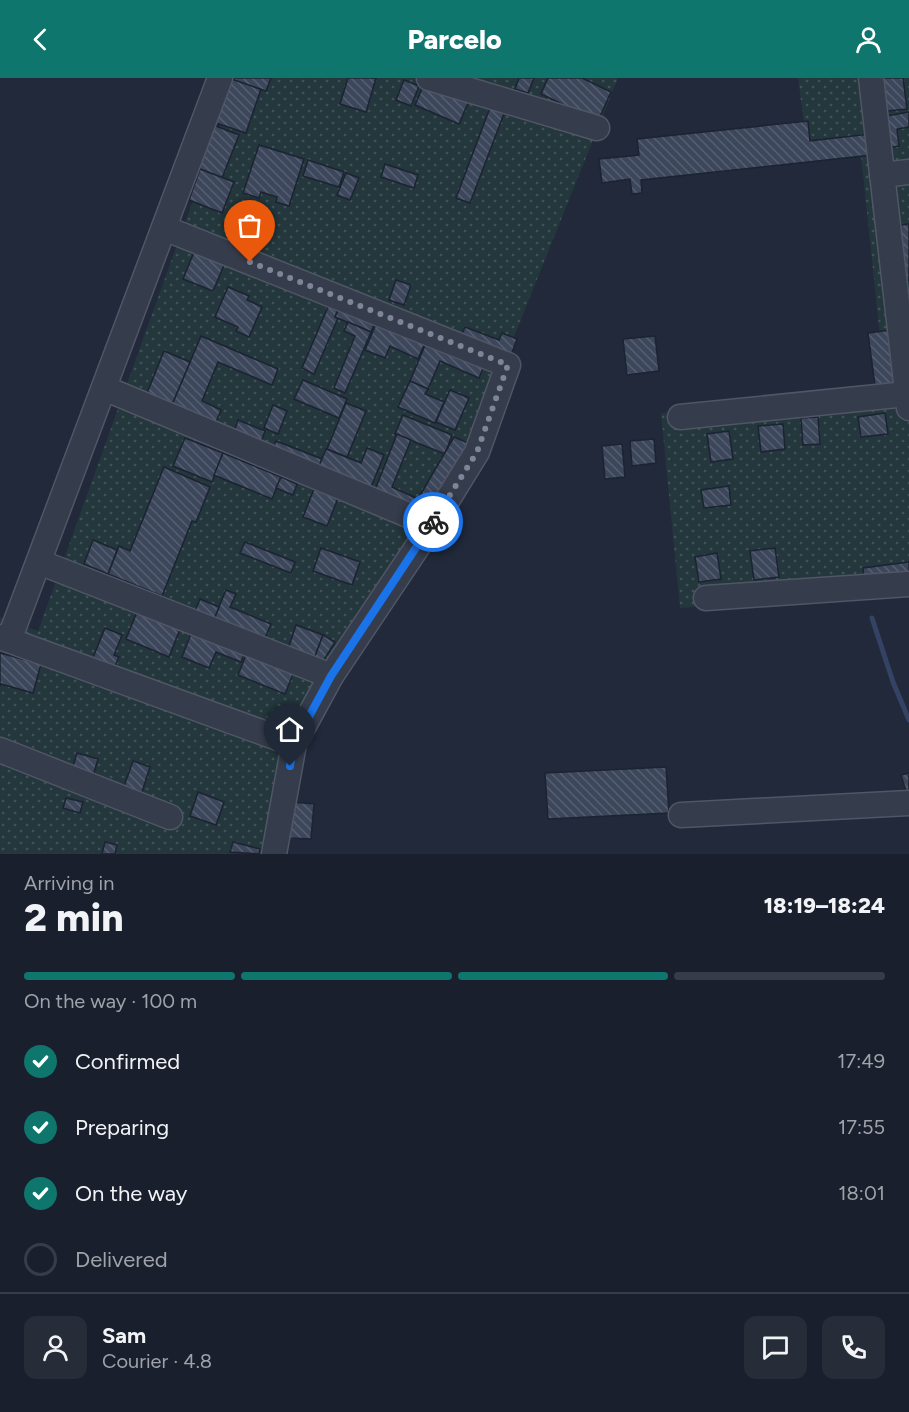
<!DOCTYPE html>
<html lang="en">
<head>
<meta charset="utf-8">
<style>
  :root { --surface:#191f2c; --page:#262c38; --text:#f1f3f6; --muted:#9fa2a9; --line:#373d48; --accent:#0f766e }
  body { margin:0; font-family:Figtree,sans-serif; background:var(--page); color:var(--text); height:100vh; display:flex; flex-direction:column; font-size:22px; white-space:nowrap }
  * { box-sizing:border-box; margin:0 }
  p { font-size:20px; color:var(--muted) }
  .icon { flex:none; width:33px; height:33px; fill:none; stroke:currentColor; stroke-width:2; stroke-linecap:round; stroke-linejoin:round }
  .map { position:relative; height:776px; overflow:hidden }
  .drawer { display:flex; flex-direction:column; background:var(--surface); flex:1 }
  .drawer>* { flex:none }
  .pin { position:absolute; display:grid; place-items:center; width:51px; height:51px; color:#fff; margin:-62px -26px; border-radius:50% 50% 50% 0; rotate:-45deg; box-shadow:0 0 6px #0007 }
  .pin .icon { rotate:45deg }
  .courier { position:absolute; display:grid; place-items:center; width:60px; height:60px; margin:-30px; border:4px solid #1a73e8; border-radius:50%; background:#fff; color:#222; box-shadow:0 2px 8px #0007 }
  .head em { font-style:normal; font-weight:800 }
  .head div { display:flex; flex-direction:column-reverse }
  .head { display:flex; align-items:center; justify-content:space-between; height:102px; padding:0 24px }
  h1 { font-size:39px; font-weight:800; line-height:45px }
  .bar { display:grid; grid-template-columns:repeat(4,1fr); gap:9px 6px; align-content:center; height:72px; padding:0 24px }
  .bar i { height:8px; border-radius:4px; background:var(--line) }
  .bar .selected { background:var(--accent) }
  .bar p { grid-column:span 4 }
  .line { display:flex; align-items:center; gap:15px; padding:0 24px; border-top:2px solid var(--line) }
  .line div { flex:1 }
  .round { display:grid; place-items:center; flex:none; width:63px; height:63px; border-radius:12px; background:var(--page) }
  ol { padding:0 24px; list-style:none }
  li { display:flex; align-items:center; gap:18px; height:66px }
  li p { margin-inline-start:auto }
  li .icon { padding:6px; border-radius:50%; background:var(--accent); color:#fff; stroke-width:4 }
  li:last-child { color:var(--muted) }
  li i { width:33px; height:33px; border:3px solid var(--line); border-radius:50% }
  header { display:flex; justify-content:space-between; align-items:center; height:78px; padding:0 24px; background:var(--accent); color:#fff; font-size:27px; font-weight:800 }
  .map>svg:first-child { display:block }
  .park { fill:url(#park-dots) }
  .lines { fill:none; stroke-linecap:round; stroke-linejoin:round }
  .stream { stroke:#344263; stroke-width:5 }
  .building { fill:url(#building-back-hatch); stroke:#1c2332; stroke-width:1.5 }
  .minor-casing { stroke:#505666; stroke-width:27 }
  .minor { stroke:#353c4b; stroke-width:24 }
  .done { stroke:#7e8596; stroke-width:6; stroke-dasharray:0 10.8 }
  .route { stroke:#1a73e8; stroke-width:8 }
</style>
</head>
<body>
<header><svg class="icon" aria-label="back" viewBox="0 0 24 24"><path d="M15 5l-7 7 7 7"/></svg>Parcelo<svg class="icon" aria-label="person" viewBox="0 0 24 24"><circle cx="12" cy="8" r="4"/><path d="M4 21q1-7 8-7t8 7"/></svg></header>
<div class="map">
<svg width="909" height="776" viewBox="0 0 909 776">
  <defs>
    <pattern id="park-dots" width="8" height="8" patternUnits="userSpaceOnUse" patternTransform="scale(1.5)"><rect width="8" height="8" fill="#23373c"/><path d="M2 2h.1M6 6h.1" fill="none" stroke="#405257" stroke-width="1.8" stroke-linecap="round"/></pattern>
    <pattern id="building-back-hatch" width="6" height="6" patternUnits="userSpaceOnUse" patternTransform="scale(1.5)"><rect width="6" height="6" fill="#3d475b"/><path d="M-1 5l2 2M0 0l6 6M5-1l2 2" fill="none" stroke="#565f71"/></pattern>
  </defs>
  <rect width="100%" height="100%" fill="#21293b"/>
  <!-- park -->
  <g class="park">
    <polygon points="237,0 618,0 440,443 298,659 273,776 0,776 0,539 38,553"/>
    <polygon points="798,0 909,0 909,514 680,530 661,335 886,316 859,58 806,62"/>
  </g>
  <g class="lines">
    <!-- stream -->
    <polyline class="stream" points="872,540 893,604 909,642"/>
  </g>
  <!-- building -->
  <g class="building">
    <polygon points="229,0 261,11 246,55 213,44"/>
    <polygon points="229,0 271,0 266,13"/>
    <polygon points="348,0 376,0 366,34 340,26"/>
    <polygon points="519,0 534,0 528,15 515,11"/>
    <polygon points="548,0 582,0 611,14 598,43 541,16"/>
    <polygon points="883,0 903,0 907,31 887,33"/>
    <polygon points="404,2 419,8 411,28 396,22"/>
    <polygon points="424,6 468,25 459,46 415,27"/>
    <polygon points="491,27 505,33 470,125 456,120"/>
    <polygon points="909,34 909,49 897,51 899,68 886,70 881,39"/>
    <polygon points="808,43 810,63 870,56 872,77 641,102 642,115 632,116 630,101 602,105 599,81 639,77 637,61"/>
    <polygon points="208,45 239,57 222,100 192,88"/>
    <polygon points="259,67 304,81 289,128 276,124 277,119 261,114 259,120 243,115"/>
    <polygon points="308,82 344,94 339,109 303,98"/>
    <polygon points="385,86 418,97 414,110 381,99"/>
    <polygon points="200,91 234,104 222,135 189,122"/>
    <polygon points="346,95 359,100 350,122 337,117"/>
    <polygon points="909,146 909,202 899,203 894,148"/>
    <polygon points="197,167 227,180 213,213 183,201"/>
    <polygon points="396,202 411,207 404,227 389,222"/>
    <polygon points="228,209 249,218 247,222 262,229 249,259 236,253 238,249 215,239"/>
    <polygon points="331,222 340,226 335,239 338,240 314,296 302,290"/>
    <polygon points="342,224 377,239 371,254 335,239"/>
    <polygon points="379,239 427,260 418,281 390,268 385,280 365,272"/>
    <polygon points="348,244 371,254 345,315 334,310 355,258 344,253"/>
    <polygon points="465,249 499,262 502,255 517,261 510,280 460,261"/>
    <polygon points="898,251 898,313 876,315 868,255"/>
    <polygon points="201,258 278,291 272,307 218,284 202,323 221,332 212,354 168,336"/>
    <polygon points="429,258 486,283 479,300 440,283 428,311 410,303"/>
    <polygon points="655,258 659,293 627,297 623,261"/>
    <polygon points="164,273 190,284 168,336 143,325"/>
    <polygon points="303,302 347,321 339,340 294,321"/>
    <polygon points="410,303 428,311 425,316 444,324 435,345 398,329"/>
    <polygon points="450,312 469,320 455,352 436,344"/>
    <polygon points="346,325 366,333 347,379 327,371"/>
    <polygon points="273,327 287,333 278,356 264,350"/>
    <polygon points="885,335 888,356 861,359 858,339"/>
    <polygon points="403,337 452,357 445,376 395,356"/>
    <polygon points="818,339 820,366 803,367 801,340"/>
    <polygon points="238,342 265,353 260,367 233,356"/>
    <polygon points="783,346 785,371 761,374 758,348"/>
    <polygon points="729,353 733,381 711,384 707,356"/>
    <polygon points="397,356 411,362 392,409 418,421 454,359 468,365 429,440 373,417"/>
    <polygon points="185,360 223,375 212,404 173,388"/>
    <polygon points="654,361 656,385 632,388 630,363"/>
    <polygon points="276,363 322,381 317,393 271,375"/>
    <polygon points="622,366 625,399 605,401 602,368"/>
    <polygon points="367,370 384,377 369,414 317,393 326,371 361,385"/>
    <polygon points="223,375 281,399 272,421 214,397"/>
    <polygon points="164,389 210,409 196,444 192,443 162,518 108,496 119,468 130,473"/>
    <polygon points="281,399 297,406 293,417 276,410"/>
    <polygon points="729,408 731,427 704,430 701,412"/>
    <polygon points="314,411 338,420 327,448 303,439"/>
    <polygon points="93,462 117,472 108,496 84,486"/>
    <polygon points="245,464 295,484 291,495 240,475"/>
    <polygon points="321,470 360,484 352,507 313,493"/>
    <polygon points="775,470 779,499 754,502 750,473"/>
    <polygon points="717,475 721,501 699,504 695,479"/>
    <polygon points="909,484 909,500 865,506 863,490"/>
    <polygon points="226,512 236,516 230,529 271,546 264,562 214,541"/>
    <polygon points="200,521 219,529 214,541 195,533"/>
    <polygon points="139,529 182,546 169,579 126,561"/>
    <polygon points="296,547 323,557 314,581 288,571"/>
    <polygon points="194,548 247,569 241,584 216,574 209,590 182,579"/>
    <polygon points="105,550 122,557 114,577 119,579 114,590 92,582"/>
    <polygon points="323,557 335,564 322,585 314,581"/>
    <polygon points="248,572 295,591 285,616 238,597"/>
    <polygon points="0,575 41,586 33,615 1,606 0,608"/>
    <polygon points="77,675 98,681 93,698 72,692"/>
    <polygon points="133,683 150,689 141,717 123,711"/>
    <polygon points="666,689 669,735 548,741 545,695"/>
    <polygon points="909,695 909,713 906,713 901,697"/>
    <polygon points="198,714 224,724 216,747 190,738"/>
    <polygon points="66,720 83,724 80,735 63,730"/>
    <polygon points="291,724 314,726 311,761 289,760"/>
    <polygon points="105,764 117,767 115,776 102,776"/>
    <polygon points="233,764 260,771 259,776 230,774"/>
  </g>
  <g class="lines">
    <defs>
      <g id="minor">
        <polyline points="429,0 597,50"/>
        <polyline points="871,0 909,330"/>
        <polyline points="882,97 909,94"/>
        <polyline points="164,150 508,287 477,374 432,447 331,598 294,666 274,776"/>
        <polyline points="104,310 432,447"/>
        <polyline points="680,339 907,316"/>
        <polyline points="39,484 331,598"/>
        <polyline points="706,520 909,506"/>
        <polyline points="0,559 294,666"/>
        <polyline points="9,562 220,0"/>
        <polyline points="0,672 170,739"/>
        <polyline points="681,737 909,725"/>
      </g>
    </defs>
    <!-- minor casing -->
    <use href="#minor" class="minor-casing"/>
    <!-- minor -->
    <use href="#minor" class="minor"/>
  </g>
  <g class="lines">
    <!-- done -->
    <polyline class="done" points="250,184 508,287 477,374 433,444"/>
    <!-- route -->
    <polyline class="route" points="290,688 294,666 331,598 433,444"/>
  </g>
</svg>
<div class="pin" style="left:250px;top:184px;background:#ea580c"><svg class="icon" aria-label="bag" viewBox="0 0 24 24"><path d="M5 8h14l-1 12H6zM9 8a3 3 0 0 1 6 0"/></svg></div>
<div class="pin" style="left:290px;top:688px;background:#1f2937"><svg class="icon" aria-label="home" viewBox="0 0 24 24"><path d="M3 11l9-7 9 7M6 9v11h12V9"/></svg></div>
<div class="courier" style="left:433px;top:444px"><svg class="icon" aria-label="bike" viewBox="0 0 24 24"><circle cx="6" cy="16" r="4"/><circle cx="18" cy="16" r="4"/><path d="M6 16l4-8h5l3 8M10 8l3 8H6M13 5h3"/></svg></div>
</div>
<section class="drawer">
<div class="head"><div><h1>2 min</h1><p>Arriving in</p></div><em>18:19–18:24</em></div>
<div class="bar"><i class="selected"></i><i class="selected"></i><i class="selected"></i><i></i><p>On the way · 100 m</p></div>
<ol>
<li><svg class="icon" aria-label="check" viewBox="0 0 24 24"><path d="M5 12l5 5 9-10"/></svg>Confirmed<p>17:49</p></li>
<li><svg class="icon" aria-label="check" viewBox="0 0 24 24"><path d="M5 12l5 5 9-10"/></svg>Preparing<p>17:55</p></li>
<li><svg class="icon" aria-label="check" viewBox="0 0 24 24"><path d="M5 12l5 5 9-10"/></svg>On the way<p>18:01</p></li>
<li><i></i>Delivered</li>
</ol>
<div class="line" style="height:108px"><a class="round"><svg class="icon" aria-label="person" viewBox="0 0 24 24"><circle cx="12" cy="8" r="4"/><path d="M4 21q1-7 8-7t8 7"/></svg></a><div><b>Sam</b><p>Courier · 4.8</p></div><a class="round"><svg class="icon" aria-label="chat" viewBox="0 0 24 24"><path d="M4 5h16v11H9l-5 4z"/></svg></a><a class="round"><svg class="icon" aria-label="phone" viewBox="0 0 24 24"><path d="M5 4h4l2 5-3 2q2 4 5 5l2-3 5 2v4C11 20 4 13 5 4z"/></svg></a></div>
</section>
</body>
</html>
